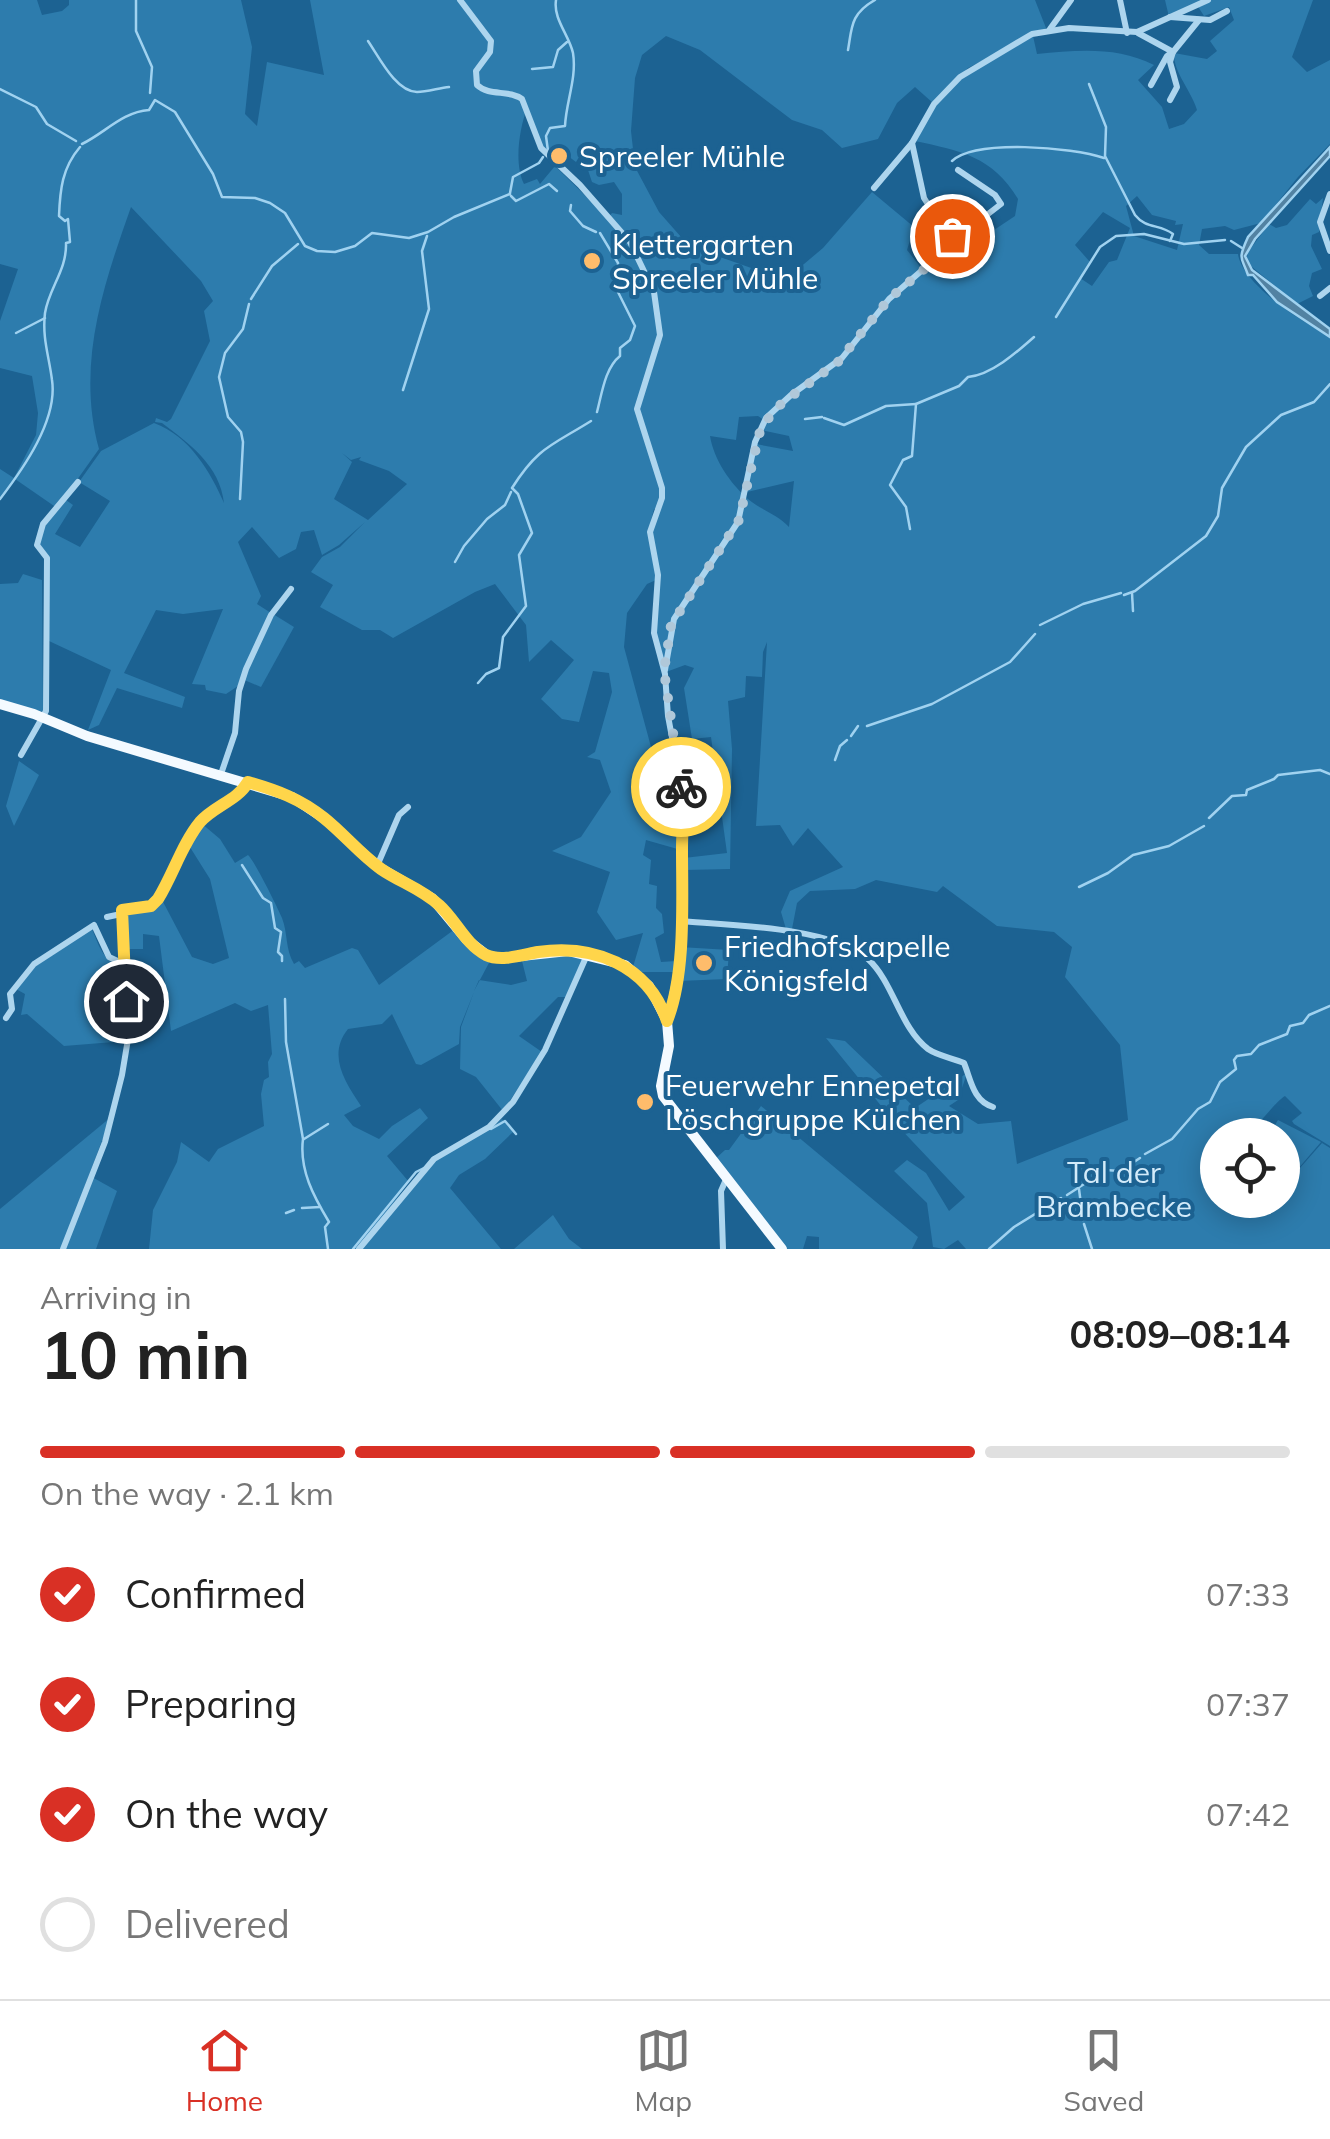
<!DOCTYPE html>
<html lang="en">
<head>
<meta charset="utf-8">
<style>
  :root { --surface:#fff; --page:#f2f2f2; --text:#222; --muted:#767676; --line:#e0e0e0; --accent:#d93025 }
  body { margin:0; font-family:Mulish,sans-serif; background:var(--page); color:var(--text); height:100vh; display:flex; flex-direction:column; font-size:38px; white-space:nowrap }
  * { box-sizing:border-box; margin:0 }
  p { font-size:32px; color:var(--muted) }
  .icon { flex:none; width:55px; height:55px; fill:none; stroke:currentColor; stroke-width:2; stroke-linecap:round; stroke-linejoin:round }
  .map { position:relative; height:1249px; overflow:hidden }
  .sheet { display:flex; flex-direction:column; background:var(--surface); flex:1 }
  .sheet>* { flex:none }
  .fabs { position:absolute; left:1200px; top:1118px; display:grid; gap:20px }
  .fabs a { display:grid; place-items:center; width:100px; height:100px; border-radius:50%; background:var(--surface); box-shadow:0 5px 25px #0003; font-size:50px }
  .pin { position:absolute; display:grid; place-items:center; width:85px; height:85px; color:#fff; margin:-42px; border:5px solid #fff; border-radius:50%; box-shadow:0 2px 10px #0007 }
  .courier { position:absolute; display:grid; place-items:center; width:100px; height:100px; margin:-50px; border:8px solid #ffd54a; border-radius:50%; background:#fff; color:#222; box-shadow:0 2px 12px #0007 }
  .head em { font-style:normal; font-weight:700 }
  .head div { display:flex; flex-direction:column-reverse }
  .head { display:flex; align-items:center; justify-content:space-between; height:170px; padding:0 40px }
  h1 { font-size:65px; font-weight:700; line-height:75px }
  .bar { display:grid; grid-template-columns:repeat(4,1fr); gap:15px 10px; align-content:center; height:120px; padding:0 40px }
  .bar i { height:12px; border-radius:8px; background:var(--line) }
  .bar .active { background:var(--accent) }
  .bar p { grid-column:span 4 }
  ol { padding:0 40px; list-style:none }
  li { display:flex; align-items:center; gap:30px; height:110px }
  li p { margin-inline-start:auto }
  li .icon { padding:10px; border-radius:50%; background:var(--accent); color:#fff; stroke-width:4 }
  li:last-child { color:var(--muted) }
  li i { width:55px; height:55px; border:5px solid var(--line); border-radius:50% }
  .tabs { display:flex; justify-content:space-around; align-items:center; height:140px; border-top:2px solid var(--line); background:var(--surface); font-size:28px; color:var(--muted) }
  .tabs a { display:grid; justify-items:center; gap:5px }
  .tabs .active { color:var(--accent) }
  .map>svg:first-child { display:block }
  .green { fill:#2d7cad; fill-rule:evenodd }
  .water { fill:#5282a2; stroke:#a0d2f0; stroke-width:2.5 }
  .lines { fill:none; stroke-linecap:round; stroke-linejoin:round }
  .stream { stroke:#a0d2f0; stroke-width:2.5 }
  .minor { stroke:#add5ee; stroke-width:6 }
  .major { stroke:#f4faff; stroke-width:10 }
  .done { stroke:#b0c8d9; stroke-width:10; stroke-dasharray:0 18 }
  .route { stroke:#ffd54a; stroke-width:12 }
  .poi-dot { fill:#febc6b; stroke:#1c6292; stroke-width:4 }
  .labels { text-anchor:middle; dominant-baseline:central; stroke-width:8; stroke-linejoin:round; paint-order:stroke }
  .poi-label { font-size:30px; fill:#fff; stroke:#1c6292; text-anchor:start }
  .park-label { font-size:30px; fill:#d3ebfa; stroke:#1c6292 }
</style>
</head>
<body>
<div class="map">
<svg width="1330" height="1249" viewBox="0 0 1330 1249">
  <rect width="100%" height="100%" fill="#1c6292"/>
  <!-- green -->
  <g class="green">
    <path d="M0,0H37L42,15L62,11L69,5V0H241L252,47L245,114L257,126L267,62L324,75L310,0H1035L1046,28L968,68L933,103L915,87L897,103L878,139L842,148L822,130L792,120L700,50L666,36L642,55L635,78L631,131L635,167L659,212L689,246L785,280L823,248L872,192L914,227L907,250L922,269L888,299L843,356L802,385L764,420L758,416L739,417L736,440L710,436C714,460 730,483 748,499C761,510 777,514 789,527L794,481L747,492L756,444L793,451L789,436L761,430L768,417L791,397L843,359L890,300L947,252L959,236L978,226L994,230L1015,216L1018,199C992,156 961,151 915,141L913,144L914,136L936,104L971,70L1033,36L1037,54C1077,50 1117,46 1154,65L1138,80L1162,107L1169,129L1184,124L1197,110C1191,90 1173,72 1174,53L1207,59L1217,51L1210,41L1234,20L1229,7L1204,16L1197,5L1169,17L1165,0H1313L1292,57L1307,72L1330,60V144L1298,177L1261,223L1234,230L1225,226L1202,229L1199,245L1209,254H1238C1242,284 1303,323 1330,336V1146L1294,1124L1292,1121L1302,1113L1285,1096C1275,1102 1260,1124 1247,1135H1218L1217,1161L1201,1176L1217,1190L1218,1200H1282L1283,1176L1292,1177L1322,1143L1330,1148V1249H966L958,1240L944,1249L933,1247L927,1203L894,1171L907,1160L926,1173L949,1211L965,1197L895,1123L826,1038L845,1041L915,1108L967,1073L958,1100L949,1106L978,1124L1011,1121L1017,1164L1128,1120L1120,1045L1065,977L1072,947L1054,932L997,926L943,886L937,892L876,880L855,889L810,891L797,903L792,929H786L781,912L790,891L843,867L808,828L793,846L780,825L756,826L767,642L763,652L762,677L746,676L745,697L728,701L732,749L730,869L685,870L684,858L727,853L711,737L692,739L684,688L694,668L685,665L666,672L656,633L660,575L652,534L659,509H654C645,540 653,550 656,580L647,584L627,613L624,647L654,758L674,755L683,810L681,850L646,840L643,855L651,860L649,884L657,886L656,908L662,914L664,933L655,938L661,962L676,961L678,966L680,947L729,950L727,979L678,981L677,972H639L633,967L643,933L616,940L597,912L610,872L552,851L581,837L611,792L600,760L587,757L595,752L612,692L609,673L593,671L579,722L562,719L541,699L574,660L551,640L529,662L526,625L495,584L475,592L393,638L380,630H362L320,607L333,585L311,572L322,557L340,547L365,522L339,545L322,555L314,530L301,532L296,549L279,558L252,527L238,542L261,596L257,604L271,613L238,686L226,694L206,690L205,685L192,684L223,609L183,614L156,610L124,673L185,697L182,708L117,688L99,725L88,730L111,670L49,641L45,673L46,557L37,546L41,527L66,500L73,505L55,534L80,547L110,501L79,482L101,451L154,423C190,436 211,473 224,503C220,466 190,444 162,423L155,422L156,418L167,422L171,419L210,341L204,311L213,301L201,281L131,207C103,286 76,365 99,449L57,508L15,479L0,497V469L14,478L36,435L38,413L32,376L0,368V321L18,269L0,264ZM527,108L537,139L553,160L560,150L576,162L582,152L592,182L599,185L614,182L622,194V215L612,213L608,218L555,166L540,184L537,179L524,184C514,164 519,130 527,108ZM1137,196L1152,215L1176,221L1175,225L1183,224L1177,250L1134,236L1126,206ZM1103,212L1130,228L1117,260L1109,262L1092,286L1080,278L1090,262L1075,245ZM342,453L351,460L361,457L359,460L389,471L407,484L368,520L334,499L352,462Z"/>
    <polygon points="1323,198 1319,232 1312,235 1311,246 1322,269 1312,273 1309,286 1313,296 1297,304 1246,262 1248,252 1269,224 1276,228 1287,225 1310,199 1316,204"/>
    <polygon points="23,574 42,580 43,712 0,700 0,584 18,583"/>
    <polygon points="273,614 294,627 261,687 242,679"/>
    <polygon points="19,761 39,775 14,826 6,806"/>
    <path d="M201,823L220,839L235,863L248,855C254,860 278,908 282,918C288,933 285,949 294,964L299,961L305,968L352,948L358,950L379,985L455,929L490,961L474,991L479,980L511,985L527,981L521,957L567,956L583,959L566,997H558L519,1036L542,1052L503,1111L476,1077L460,1069L461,1027L474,992L460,1027L459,1044L421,1065L416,1064L392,1014L382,1024L348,1029C327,1055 345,1082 361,1106L344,1115L353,1126L379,1139L392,1126L420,1108L428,1118L387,1156L409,1182L369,1235L371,1238L431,1164C453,1146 481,1138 502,1119L513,1132L485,1159L459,1175L450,1188L501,1249H149L153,1210L177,1162L181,1142L209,1162L218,1149L264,1126L261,1094L264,1080L269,1077L268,1062L272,1054L268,1005L251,1011L235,1003L171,1031L159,936L143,934V949H125L122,914L146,911L161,898L192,957L213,964L229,958L210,879L188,844Z"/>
    <path d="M92,929C99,946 103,961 122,967L126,1041L64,1046L27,1014L21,1015L25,994L16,989L34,967Z"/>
    <polygon points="761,1106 918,1237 912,1249 819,1249 819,1237 807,1236 803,1249 785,1249 714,1160 725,1150 729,1150"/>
    <polygon points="111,1117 61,1249 0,1249 0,1209"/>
    <polygon points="1278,1120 1321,1142 1297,1170 1287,1175 1283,1175 1282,1135 1276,1135 1272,1130"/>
    <polygon points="92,1177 117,1191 96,1249 65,1249"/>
    <polygon points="553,1215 569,1239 582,1249 514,1249"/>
  </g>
  <!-- water -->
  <path class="water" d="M1330,147V156L1255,239L1245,256L1252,270L1330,329V337L1277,302L1253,275H1248C1242,257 1237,261 1248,237Z"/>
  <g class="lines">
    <!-- stream -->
    <g class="stream">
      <polyline points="136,0 136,31 152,67 150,93"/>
      <path d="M368,41C379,57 396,92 417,92C427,92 439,88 449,87"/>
      <path d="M848,50C852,28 850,14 875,0"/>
      <polyline points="532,69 553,67 558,50 567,42"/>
      <path d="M1089,84L1106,127L1105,156L1135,215C1146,229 1160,224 1173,234L1170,241"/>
      <polyline points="0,89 36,107 47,124 76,141"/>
      <path d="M82,144C105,133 122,112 149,110L155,100L175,112L213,174L222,197L255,198L270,203L285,213L305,246L317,251L335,252L355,246L372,233L409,238L428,232L454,217L510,194"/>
      <path d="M548,151L546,136L550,128L565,126C566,102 577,78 573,53C569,35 553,19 556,0"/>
      <path d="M952,161C976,139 1072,147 1104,158"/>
      <polyline points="510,193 513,177 539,163 543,157"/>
      <polyline points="511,196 516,201 549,184 557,191"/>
      <polyline points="571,205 570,211 583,226 596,232"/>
      <polyline points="1231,241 1242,248"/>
      <polyline points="251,299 272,266 298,244"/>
      <polyline points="1056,317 1100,247 1116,236 1144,234 1184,244 1225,240"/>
      <polyline points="16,333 45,318"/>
      <polyline points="403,390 429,309 422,251 427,236"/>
      <path d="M597,412C602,393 605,368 620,356V348L630,340L635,326L618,292V263L600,233"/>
      <polyline points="824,418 844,425 886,406 916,404"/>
      <polyline points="805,419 822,417"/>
      <path d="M0,499C23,469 58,420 52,380C49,356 42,338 45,313C49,288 67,270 66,243L70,242L68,219L65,221L59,216C60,190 62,168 80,147"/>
      <polyline points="240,499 243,442 241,432 228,417 219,377 225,353 243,329 249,304"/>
      <path d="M910,529L906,507L890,485L903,460L912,456L916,404L959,386L968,377C991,375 1016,353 1034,337"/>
      <polyline points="455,562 464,546 487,519 505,505 511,492"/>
      <polyline points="1132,593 1133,611"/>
      <polyline points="1124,595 1135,591 1206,536 1218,516 1222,488 1246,447 1281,415 1314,402 1330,384"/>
      <polyline points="1040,625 1083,604 1121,593"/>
      <path d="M478,683L486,674L499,668L503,637L526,606L519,555L532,533L518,494L512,488C538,447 551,446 591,421"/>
      <polyline points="867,726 932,704 1010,662 1035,634"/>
      <polyline points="851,736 858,726"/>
      <polyline points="835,760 840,746 847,740"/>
      <polyline points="1209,818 1232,796 1246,795 1247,790 1274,779 1278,775 1320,770 1330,774"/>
      <polyline points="242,865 263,898 271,903 275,928 281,932 278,952 282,956 282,961"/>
      <polyline points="1079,887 1108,873 1133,855 1169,846 1204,826"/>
      <path d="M285,999L286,1042L303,1139C299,1170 314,1197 329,1222L325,1227L328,1249"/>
      <polyline points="491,1129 505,1121 516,1134"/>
      <polyline points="304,1139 328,1124"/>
      <polyline points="1145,1154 1172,1139 1198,1109 1210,1102 1220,1082 1236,1069 1234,1060 1237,1056 1251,1054 1259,1045 1287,1034 1290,1026 1303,1023 1309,1015 1330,1006"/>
      <polyline points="1079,1189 1083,1220"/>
      <polyline points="1067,1195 1106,1170 1120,1171 1140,1158"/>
      <polyline points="302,1208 320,1207"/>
      <polyline points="286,1213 294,1210"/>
      <polyline points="1084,1224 1092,1249"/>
      <polyline points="353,1249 416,1172 424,1168"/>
      <polyline points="989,1249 1014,1227 1061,1198"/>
    </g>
    <!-- minor -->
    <g class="minor">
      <path d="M460,0L491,41L490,52L476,71L477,85C490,97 508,89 522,99L541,148L580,185L630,242L654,292L660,335L637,409L662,488V498L650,532L658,575L654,633L665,674L668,716L685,807L678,966L667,1020"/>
      <polyline points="1120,0 1127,33"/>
      <polyline points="1170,17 1210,20 1227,11"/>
      <polyline points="1050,29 1071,0"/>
      <polyline points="1138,33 1173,52 1199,20"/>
      <polyline points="1151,85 1167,56 1172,52"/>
      <polyline points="1170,100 1177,87 1170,62 1173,52"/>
      <polyline points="874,188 912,143"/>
      <polyline points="1330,194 1320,222 1330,251"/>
      <polyline points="952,242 1001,204 995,195 958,170"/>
      <polyline points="1320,296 1330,288"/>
      <polyline points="665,670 674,619 738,522 755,442 766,418 791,395 842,358 889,299 950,246 952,219 931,209 924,198 912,143 934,104 960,77 1032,34 1069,28 1137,32 1208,0"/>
      <polyline points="21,755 46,711 47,558 37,545 43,524 78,482"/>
      <polyline points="221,774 235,733 239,691 246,669 271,615 291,589"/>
      <polyline points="377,866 399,815 408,807"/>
      <path d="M107,917L121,914L126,908L151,906L158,899C172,875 181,845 200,823C213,806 238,801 248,783"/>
      <path d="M680,921C728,925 833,927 868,959C894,983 900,1028 928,1049C938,1056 953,1058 964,1063C971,1080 973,1101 993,1107"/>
      <polyline points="6,1018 12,1009 10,994 34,964 94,925 109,957 124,964"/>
      <polyline points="63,1249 105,1142 122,1075 128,1039 121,914"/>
      <polyline points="359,1249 434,1159 489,1127 513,1102 545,1050 587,955"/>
      <polyline points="723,1249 721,1191 727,1177"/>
    </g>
    <!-- major -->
    <polyline class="major" points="0,704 34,714 87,736 292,797 325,819 377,866 432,898 466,939 488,956 502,958 568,951 625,965 649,986 667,1021 669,1046 661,1086 663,1096 782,1249"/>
  </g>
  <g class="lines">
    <!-- done -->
    <polyline class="done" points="681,787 664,671 671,625 739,520 761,427 781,404 838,362 889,299 947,250 952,236"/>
    <!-- route -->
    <path class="route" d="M126,1001L122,910L151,906L158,899C173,875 182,844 200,822C214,806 238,800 248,782C276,790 301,799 324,818C344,834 360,854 381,869C400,882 422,889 439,905C456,920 465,944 486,955C501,962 522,955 538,952C594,944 648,965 667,1021C686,973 682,901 682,849C682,827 685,809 681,787"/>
  </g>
  <!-- markers -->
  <g class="poi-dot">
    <circle cx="559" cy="156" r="10"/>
    <circle cx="592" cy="261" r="10"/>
    <circle cx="704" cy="963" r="10"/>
    <circle cx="645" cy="1102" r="10"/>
  </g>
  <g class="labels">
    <!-- poi labels -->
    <g class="poi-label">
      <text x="579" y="156">Spreeler Mühle</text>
      <text x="612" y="244">Klettergarten<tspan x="612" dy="34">Spreeler Mühle</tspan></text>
      <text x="724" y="946">Friedhofskapelle<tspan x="724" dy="34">Königsfeld</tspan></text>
      <text x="665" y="1085">Feuerwehr Ennepetal<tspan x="665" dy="34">Löschgruppe Külchen</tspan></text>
    </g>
    <!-- park labels -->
    <g class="park-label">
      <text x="1114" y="1172">Tal der<tspan x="1114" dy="34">Brambecke</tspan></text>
    </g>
  </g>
</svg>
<div class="fabs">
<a><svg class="icon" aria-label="locate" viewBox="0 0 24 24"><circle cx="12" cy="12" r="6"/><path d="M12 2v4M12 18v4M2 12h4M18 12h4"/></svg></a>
</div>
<div class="pin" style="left:952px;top:236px;background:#ea580c"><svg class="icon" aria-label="bag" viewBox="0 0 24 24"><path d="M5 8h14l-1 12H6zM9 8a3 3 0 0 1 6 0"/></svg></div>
<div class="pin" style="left:126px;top:1001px;background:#1f2937"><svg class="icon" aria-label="home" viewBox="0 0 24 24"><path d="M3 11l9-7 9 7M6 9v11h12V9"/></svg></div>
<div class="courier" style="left:681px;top:787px"><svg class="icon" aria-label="bike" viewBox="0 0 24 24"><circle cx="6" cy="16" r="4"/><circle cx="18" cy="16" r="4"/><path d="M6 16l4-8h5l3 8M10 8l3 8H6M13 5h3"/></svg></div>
</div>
<section class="sheet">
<div class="head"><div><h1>10 min</h1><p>Arriving in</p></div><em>08:09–08:14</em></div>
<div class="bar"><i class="active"></i><i class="active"></i><i class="active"></i><i></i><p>On the way · 2.1 km</p></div>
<ol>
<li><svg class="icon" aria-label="check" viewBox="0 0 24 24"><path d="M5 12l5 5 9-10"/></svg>Confirmed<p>07:33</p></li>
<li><svg class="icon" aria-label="check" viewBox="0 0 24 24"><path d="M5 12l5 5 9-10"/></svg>Preparing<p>07:37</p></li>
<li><svg class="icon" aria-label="check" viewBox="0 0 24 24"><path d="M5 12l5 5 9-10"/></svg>On the way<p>07:42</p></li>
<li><i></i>Delivered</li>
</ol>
</section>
<nav class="tabs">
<a class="active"><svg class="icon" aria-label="home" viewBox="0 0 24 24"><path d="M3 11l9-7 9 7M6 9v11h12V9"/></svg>Home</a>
<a><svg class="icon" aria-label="map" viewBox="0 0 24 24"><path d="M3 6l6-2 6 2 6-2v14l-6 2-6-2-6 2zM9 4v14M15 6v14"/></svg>Map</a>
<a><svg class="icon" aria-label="saved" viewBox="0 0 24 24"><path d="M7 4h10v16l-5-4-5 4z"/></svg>Saved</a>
</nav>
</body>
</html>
